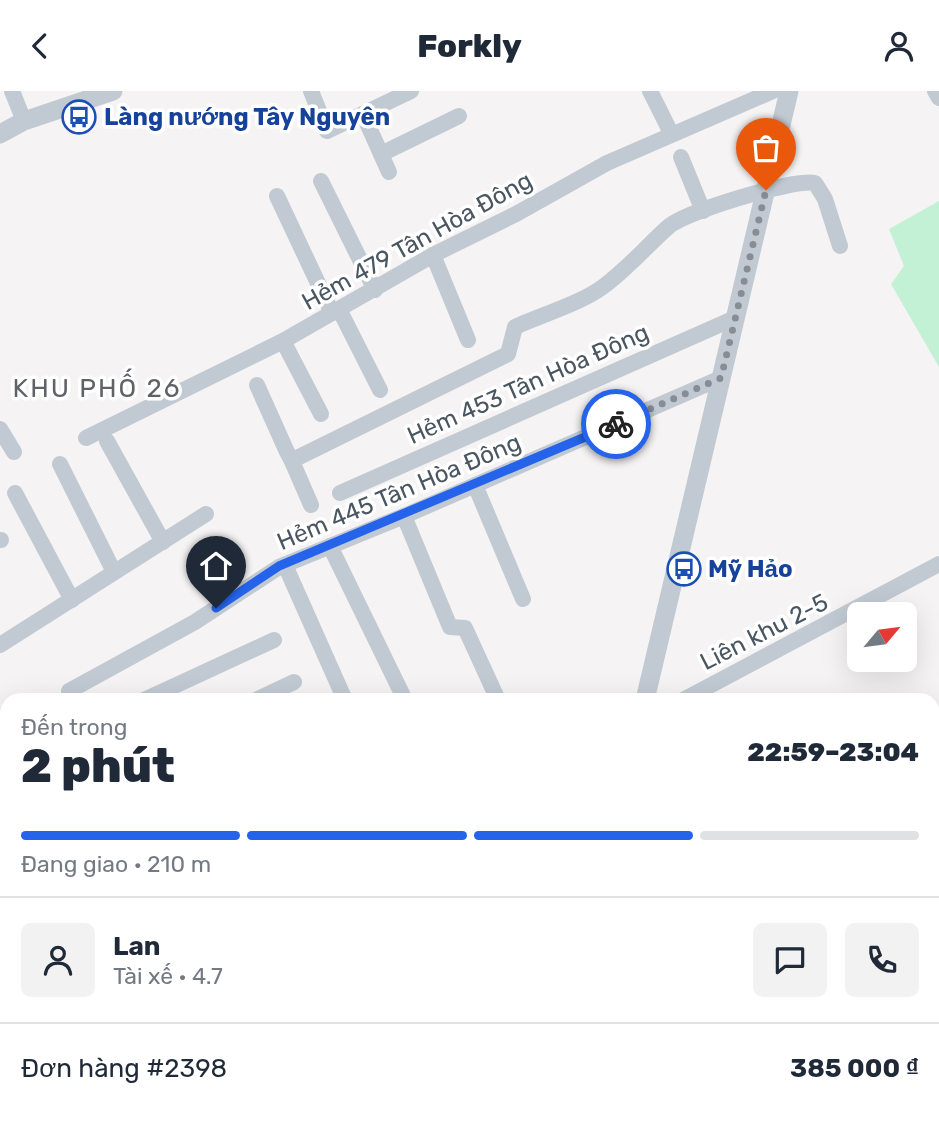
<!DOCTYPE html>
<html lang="vi">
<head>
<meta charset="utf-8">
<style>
  :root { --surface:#fff; --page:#f2f2f3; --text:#1f2937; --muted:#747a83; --line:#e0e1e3; --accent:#2563eb }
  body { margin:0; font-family:Rubik,sans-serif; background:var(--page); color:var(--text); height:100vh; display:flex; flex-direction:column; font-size:26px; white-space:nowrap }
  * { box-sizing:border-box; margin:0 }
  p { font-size:23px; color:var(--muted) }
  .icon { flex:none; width:38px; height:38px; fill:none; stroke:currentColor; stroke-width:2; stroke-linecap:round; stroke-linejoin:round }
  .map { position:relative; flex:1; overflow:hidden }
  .details { position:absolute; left:0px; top:602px; width:940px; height:436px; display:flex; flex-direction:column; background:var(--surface); border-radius:21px 21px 0 0; box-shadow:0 7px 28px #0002 }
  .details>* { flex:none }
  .needle { width:46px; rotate:61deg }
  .tools { position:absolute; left:847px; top:511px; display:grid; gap:14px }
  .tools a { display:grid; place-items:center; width:70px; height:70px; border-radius:10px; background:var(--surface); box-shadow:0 7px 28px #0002; font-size:35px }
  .pin { position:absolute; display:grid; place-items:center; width:60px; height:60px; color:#fff; margin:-72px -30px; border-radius:50% 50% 50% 0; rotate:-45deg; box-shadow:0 0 7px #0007 }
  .pin .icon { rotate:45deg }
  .courier { position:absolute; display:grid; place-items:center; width:70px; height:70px; margin:-35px; border:5px solid #2563eb; border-radius:50%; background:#fff; color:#222; box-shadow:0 2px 9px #0007 }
  .headline em { font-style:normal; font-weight:800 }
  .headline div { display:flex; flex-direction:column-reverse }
  .headline { display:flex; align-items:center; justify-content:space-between; height:119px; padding:0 21px }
  h1 { font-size:46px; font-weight:800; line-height:52px }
  .bar { display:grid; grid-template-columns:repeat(4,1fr); gap:10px 7px; align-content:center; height:84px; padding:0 21px }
  .bar i { height:9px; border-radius:5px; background:var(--line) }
  .bar .on { background:var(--accent) }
  .bar p { grid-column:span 4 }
  .line { display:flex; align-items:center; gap:18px; padding:0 21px; border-top:2px solid var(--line) }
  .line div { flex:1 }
  .round { display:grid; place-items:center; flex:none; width:74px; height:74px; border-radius:10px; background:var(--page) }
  header { display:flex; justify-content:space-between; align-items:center; height:91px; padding:0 21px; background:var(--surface); font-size:32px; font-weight:800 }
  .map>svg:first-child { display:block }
  .green { fill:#c3f1d5 }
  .water { fill:#90daee }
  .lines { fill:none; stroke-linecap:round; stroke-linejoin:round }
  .minor { stroke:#c1cad2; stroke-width:16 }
  .tertiary { stroke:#c1cad2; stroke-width:19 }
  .done { stroke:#868d94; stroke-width:7; stroke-dasharray:0 12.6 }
  .route { stroke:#2563eb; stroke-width:9 }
  .labels { text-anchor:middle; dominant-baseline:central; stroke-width:7; stroke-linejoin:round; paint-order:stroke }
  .transit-label { font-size:24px; font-weight:bold; fill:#164399; stroke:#fff; text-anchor:start }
  .street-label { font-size:24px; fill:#4a5661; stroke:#fff }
  .neighbourhood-label { font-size:26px; letter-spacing:2px; fill:#5f6368; stroke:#fff }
</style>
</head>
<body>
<header><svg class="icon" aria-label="back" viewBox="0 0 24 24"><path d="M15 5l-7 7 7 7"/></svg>Forkly<svg class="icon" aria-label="person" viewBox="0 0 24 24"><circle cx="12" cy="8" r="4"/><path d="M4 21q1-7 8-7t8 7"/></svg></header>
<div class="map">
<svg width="939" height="1037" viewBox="0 0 939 1037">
  <rect width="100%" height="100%" fill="#f5f3f3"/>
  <!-- green -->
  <polygon class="green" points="939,110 939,276 891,193 904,175 889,138"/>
  <!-- water -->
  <polygon class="water" points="135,1031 308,1031 292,1037 134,1037"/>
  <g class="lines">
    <!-- minor -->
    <g class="minor">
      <polyline points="12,0 24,30"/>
      <polyline points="311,0 327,40 411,0"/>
      <polyline points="650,0 671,42"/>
      <polyline points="935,0 939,7"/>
      <polyline points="363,23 389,81"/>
      <polyline points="381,63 459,25"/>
      <polyline points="681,66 703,120"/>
      <polyline points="321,90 375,199"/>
      <polyline points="277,105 332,222"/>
      <polyline points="433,164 468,249"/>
      <polyline points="339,218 380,299"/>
      <polyline points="283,250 321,323"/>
      <path d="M257,294L287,361L291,368L299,366L508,263L515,236C541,224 582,212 604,195C627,178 646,156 667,137C683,121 793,88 815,92L825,108L840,155"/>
      <polyline points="0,338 14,361"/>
      <polyline points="86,347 283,250 433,164 516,123 607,72 773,0"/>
      <polyline points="107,350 163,451"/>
      <polyline points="291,368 311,414"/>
      <polyline points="60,373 114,481"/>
      <polyline points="475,394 523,508"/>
      <polyline points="15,402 72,509"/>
      <polyline points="340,402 735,227"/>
      <polyline points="404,425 450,536 465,537 498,609"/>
      <polyline points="0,449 1,449"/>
      <polyline points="330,455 405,609"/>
      <polyline points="285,474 345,609"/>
      <polyline points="0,554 206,423"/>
      <polyline points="73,609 69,600 195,531 279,476 404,425 721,287"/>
      <polyline points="144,609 274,549"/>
      <polyline points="256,609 294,591"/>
      <polyline points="683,609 939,473"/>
      <polyline points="0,653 7,649"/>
      <polyline points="0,762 7,759"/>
      <polyline points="0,819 7,816"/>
      <polyline points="933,840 939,836"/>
      <polyline points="0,861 7,876"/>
      <polyline points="0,1025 7,1020"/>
      <polyline points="340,1031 342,1037"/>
      <polyline points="74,1037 77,1031"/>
      <polyline points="685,1037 697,1031"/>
    </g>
    <!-- tertiary -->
    <g class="tertiary">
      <polyline points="0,43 24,30 113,0"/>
      <polyline points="645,609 789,0"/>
      <polyline points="544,1037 545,1031"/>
    </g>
  </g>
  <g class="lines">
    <!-- done -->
    <polyline class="done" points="616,333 721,287 766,99"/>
    <!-- route -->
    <polyline class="route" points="216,517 279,475 616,333"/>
  </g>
  <!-- icons -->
  <defs>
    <symbol id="bus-ring" viewBox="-11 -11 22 22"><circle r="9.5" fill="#fff" stroke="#1a4fb4" stroke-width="1.5"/><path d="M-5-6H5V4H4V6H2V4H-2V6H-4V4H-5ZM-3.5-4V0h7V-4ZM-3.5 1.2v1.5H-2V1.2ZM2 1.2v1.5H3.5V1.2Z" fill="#1a4fb4"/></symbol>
  </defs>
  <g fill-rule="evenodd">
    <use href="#bus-ring" x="60" y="7" width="38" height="38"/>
    <use href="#bus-ring" x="665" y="459" width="38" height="38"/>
  </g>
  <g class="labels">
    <!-- transit labels -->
    <g class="transit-label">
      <text x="104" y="26">Làng nướng Tây Nguyên</text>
      <text x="708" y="478">Mỹ Hảo</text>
    </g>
    <!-- street labels -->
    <g class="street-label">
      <text transform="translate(417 150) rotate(-29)">Hẻm 479 Tân Hòa Đông</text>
      <text transform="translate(528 293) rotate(-24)">Hẻm 453 Tân Hòa Đông</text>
      <text transform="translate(399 401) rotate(-23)">Hẻm 445 Tân Hòa Đông</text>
      <text transform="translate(764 541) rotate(-27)">Liên khu 2-5</text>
    </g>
    <!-- neighbourhood labels -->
    <g class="neighbourhood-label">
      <text x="97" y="297">KHU PHỐ 26</text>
    </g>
  </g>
</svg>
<div class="tools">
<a><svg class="needle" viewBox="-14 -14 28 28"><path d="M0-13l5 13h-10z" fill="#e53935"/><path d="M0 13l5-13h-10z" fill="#747a83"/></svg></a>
</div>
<div class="pin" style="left:766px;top:99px;background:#ea580c"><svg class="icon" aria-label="bag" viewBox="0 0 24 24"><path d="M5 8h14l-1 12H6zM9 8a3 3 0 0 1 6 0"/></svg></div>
<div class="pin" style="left:216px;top:517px;background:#1f2937"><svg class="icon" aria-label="home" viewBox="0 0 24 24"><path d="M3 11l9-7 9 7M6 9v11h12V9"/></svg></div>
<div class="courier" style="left:616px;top:333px"><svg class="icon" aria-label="bike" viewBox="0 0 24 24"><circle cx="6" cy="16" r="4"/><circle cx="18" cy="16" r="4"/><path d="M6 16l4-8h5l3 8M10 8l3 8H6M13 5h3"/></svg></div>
<section class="details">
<div class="headline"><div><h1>2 phút</h1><p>Đến trong</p></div><em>22:59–23:04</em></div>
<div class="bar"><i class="on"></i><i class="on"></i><i class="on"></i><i></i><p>Đang giao · 210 m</p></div>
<div class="line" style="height:126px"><a class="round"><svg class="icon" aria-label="person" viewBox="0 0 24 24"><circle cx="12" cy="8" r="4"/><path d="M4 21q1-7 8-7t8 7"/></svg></a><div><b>Lan</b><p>Tài xế · 4.7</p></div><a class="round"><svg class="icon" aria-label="chat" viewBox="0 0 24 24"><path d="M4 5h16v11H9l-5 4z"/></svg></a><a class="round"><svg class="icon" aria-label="phone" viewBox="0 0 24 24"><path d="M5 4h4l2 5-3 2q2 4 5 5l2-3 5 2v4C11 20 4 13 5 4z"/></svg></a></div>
<div class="line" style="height:91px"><div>Đơn hàng #2398</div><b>385 000 ₫</b></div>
</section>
</div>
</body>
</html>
